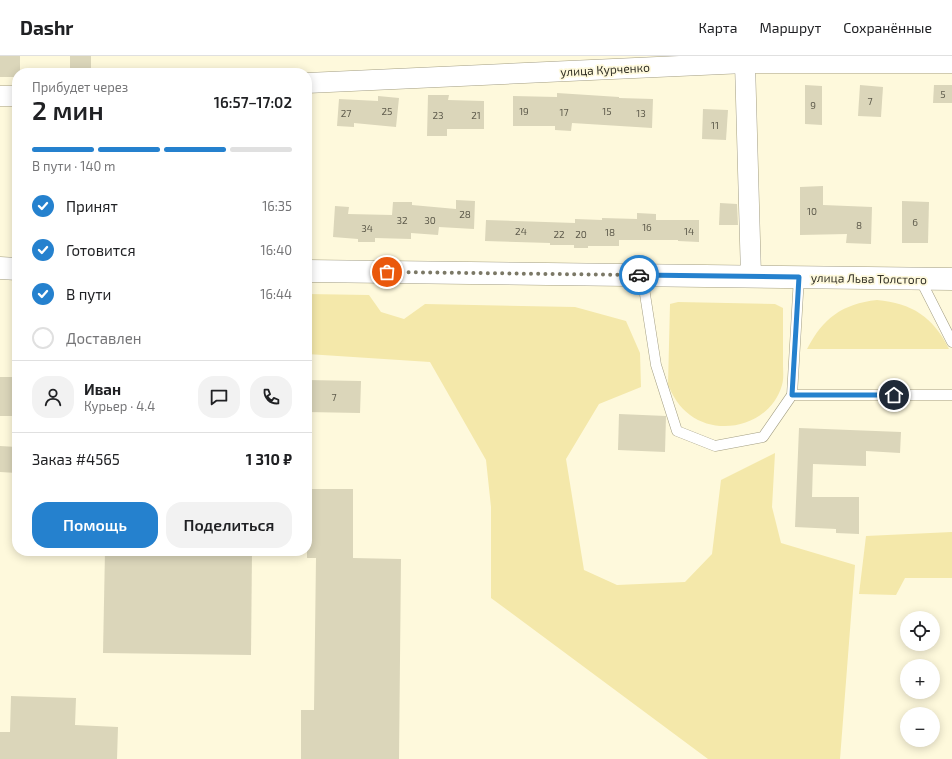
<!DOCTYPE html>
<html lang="ru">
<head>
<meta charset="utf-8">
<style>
  :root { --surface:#fff; --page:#f2f2f2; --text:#202124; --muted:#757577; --line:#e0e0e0; --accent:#2581ce }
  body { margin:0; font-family:"Exo 2",sans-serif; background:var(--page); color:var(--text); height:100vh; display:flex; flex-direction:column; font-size:15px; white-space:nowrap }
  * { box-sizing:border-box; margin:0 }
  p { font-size:13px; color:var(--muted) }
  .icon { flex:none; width:22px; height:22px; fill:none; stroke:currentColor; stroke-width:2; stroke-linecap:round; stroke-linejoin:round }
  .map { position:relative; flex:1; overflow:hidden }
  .sheet { position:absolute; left:12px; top:12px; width:300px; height:488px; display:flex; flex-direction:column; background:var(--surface); border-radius:16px; box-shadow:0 2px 10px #0003 }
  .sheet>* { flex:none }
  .fabs { position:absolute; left:900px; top:555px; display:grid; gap:8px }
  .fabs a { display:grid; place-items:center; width:40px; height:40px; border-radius:50%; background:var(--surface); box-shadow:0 2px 10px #0003; font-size:20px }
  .pin { position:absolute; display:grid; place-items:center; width:34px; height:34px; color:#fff; margin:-17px; border:2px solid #fff; border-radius:50%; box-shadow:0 1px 4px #0007 }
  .courier { position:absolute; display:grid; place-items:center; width:40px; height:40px; margin:-20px; border:3px solid #2581ce; border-radius:50%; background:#fff; color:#222; box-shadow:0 1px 5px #0007 }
  .head em { font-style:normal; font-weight:600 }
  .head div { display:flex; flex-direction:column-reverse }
  .head { display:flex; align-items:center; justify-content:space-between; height:68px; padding:0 20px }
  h1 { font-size:26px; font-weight:600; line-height:30px }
  .bar { display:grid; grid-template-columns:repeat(4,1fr); gap:6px 4px; align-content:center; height:48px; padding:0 20px }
  .bar i { height:5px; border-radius:3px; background:var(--line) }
  .bar .selected { background:var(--accent) }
  .bar p { grid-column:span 4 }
  .line { display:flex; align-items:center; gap:10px; padding:0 20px; border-top:1px solid var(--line) }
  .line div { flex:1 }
  .round { display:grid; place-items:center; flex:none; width:42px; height:42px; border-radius:16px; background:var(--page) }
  ol { padding:0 20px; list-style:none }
  li { display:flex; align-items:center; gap:12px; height:44px }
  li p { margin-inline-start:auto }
  li .icon { padding:4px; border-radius:50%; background:var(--accent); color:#fff; stroke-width:4 }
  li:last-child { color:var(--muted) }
  li i { width:22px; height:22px; border:2px solid var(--line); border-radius:50% }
  .button { display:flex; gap:8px; margin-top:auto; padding:8px 20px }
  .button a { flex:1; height:46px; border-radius:16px; background:var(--accent); color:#fff; font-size:16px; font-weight:600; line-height:46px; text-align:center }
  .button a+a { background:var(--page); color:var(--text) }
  header { display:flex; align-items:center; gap:24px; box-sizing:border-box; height:56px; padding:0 20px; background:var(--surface); border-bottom:1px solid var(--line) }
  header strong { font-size:19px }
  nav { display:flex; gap:22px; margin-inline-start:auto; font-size:14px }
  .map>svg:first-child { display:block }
  .green { fill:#f4e8aa }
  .building { fill:#dbd6ba }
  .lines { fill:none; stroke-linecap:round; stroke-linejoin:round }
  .service-casing { stroke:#a39e83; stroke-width:11 }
  .minor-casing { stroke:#a39e83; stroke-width:21 }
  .secondary-casing { stroke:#a39e83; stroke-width:23 }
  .service { stroke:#fff; stroke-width:10 }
  .minor { stroke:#fff; stroke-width:20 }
  .secondary { stroke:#fff; stroke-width:22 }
  .done { stroke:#7b7866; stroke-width:4; stroke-dasharray:0 7.2 }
  .route { stroke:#2581ce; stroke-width:5 }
  .labels { text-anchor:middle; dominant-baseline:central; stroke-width:3.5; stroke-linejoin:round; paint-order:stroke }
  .number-label { font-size:10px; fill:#5e5b4c }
  .street-label { font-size:12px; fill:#343227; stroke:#fef9dc }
</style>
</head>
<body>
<header>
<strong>Dashr</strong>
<nav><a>Карта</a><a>Маршрут</a><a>Сохранённые</a></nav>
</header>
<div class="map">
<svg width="952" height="703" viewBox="0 0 952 703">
  <rect width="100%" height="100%" fill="#fef9dc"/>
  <!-- green -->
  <g class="green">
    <polygon points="307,238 369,239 381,256 404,263 425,248 575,251 626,265 640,297 641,331 599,348 566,403 584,514 617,529 685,526 712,498 721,424 775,397 772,451 781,487 855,509 840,703 708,703 491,542 491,451 486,404 430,306 307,298"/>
    <path d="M877,244C912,247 933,261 949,293H807C823,262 842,248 877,244Z"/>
    <path d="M678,246L775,248L783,252C783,271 783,289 783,308C783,314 784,323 782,329C771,368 721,382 690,359C679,351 673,340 668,329L670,248Z"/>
    <polygon points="952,476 952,522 905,522 896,539 859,538 866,480"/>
  </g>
  <!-- building -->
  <g class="building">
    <polygon points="0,0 20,0 20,17 17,17 17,21 0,21"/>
    <rect x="70" y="0" width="21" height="17"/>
    <polygon points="805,29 822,30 822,69 805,68"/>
    <polygon points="860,29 883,31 881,61 858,60"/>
    <polygon points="934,29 952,29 952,47 933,47"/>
    <polygon points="557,37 619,41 619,42 653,43 652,72 572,67 571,75 555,74 555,70 513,70 513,40 557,41"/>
    <polygon points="428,39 449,39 448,44 484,45 484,73 447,73 447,80 427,80"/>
    <polygon points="378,40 399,42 396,71 354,67 354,71 337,70 339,43 378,45"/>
    <polygon points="703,53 728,54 726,84 702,83"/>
    <polygon points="823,130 823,149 872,151 871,188 846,187 847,178 800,179 800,131"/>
    <polygon points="456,144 475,145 474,173 439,171 438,179 411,177 411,183 375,182 375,186 358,186 358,183 333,181 335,150 349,151 348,158 392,159 393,146 412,146 412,149 456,153"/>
    <polygon points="902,145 929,146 928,187 902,187"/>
    <polygon points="720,147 737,148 738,169 719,169"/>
    <polygon points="637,157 656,158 656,164 699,164 699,186 678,185 678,184 619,184 619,190 588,190 588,192 574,192 574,189 550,189 550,187 485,185 486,164 575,167 575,163 602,164 602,162 637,163"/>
    <rect x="0" y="321" width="17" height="39"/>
    <polygon points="307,324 361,325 360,357 307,356"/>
    <polygon points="619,358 666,360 665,396 618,394"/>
    <polygon points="799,372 901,376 900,397 866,395 866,410 813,408 812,441 859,441 859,478 836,477 836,473 795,471"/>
    <polygon points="0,390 17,391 17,417 0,416"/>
    <polygon points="307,433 353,433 353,502 401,503 399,703 301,703 301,654 314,654 316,502 307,502"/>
    <polygon points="105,495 252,495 251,599 103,597"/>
    <polygon points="11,640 76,642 75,669 118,671 117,703 0,703 0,676 10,676"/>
  </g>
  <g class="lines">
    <defs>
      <g id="service">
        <polyline points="642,219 656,309 677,375 715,390 763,381 792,339 799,221"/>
        <polyline points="920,223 952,286"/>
        <polyline points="792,339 952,339"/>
      </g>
      <g id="minor">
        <polyline points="745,7 751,220"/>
        <polyline points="307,27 745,7 952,7"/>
        <polyline points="0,40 17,40"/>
      </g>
      <g id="secondary">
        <polyline points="0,212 17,213"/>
        <polyline points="307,215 952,223"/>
      </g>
    </defs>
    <!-- service casing -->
    <use href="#service" class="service-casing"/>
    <!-- minor casing -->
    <use href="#minor" class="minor-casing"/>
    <!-- secondary casing -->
    <use href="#secondary" class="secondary-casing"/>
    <!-- service -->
    <use href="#service" class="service"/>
    <!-- minor -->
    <use href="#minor" class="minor"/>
    <!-- secondary -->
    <use href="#secondary" class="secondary"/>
  </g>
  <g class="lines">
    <!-- done -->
    <polyline class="done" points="387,216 639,219"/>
    <!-- route -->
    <polyline class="route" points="639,219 799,221 792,339 894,339"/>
  </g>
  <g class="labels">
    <!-- number labels -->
    <g class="number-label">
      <text x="943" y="38">5</text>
      <text x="870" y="45">7</text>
      <text x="813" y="49">9</text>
      <text x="387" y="55">25</text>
      <text x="524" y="55">19</text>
      <text x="607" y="55">15</text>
      <text x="564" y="56">17</text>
      <text x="346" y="57">27</text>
      <text x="641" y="57">13</text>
      <text x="438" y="59">23</text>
      <text x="476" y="59">21</text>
      <text x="715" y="69">11</text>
      <text x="812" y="155">10</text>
      <text x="465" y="158">28</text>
      <text x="402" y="164">32</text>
      <text x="430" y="164">30</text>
      <text x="915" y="166">6</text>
      <text x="859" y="169">8</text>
      <text x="647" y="171">16</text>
      <text x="367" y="172">34</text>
      <text x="521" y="175">24</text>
      <text x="689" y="175">14</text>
      <text x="610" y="176">18</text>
      <text x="559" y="178">22</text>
      <text x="581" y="178">20</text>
      <text x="334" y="341">7</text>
    </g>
    <!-- street labels -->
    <g class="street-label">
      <text transform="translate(605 13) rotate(-3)">улица Курченко</text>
      <text transform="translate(869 222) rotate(1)">улица Льва Толстого</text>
    </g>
  </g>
</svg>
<div class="fabs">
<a><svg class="icon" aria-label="locate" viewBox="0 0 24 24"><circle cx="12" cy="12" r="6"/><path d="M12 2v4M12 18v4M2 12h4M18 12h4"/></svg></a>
<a>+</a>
<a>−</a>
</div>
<div class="pin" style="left:387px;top:216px;background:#ea580c"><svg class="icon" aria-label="bag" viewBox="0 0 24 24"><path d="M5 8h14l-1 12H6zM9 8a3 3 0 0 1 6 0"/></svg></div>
<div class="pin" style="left:894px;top:339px;background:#1f2937"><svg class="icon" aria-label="home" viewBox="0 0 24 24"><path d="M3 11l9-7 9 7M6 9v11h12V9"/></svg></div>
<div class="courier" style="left:639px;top:219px"><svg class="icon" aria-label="car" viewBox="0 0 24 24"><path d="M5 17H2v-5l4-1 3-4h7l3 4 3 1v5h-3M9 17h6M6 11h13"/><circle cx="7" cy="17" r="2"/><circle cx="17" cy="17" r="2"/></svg></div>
<section class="sheet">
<div class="head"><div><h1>2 мин</h1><p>Прибудет через</p></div><em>16:57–17:02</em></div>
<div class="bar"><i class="selected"></i><i class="selected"></i><i class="selected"></i><i></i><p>В пути · 140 m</p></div>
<ol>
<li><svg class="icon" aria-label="check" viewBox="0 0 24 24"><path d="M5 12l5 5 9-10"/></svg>Принят<p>16:35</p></li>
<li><svg class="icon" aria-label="check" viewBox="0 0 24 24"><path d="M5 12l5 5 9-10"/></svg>Готовится<p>16:40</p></li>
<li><svg class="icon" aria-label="check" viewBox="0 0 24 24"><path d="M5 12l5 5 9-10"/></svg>В пути<p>16:44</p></li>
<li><i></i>Доставлен</li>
</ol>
<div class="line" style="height:72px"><a class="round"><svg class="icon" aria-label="person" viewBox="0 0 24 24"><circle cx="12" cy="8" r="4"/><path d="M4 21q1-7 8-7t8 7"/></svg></a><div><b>Иван</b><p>Курьер · 4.4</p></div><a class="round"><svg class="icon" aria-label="chat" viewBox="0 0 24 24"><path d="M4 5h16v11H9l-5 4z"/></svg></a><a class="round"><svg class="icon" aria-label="phone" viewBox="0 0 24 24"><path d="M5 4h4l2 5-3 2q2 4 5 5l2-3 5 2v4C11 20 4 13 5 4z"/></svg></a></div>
<div class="line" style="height:52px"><div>Заказ #4565</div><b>1 310 ₽</b></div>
<div class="button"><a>Помощь</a><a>Поделиться</a></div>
</section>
</div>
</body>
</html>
